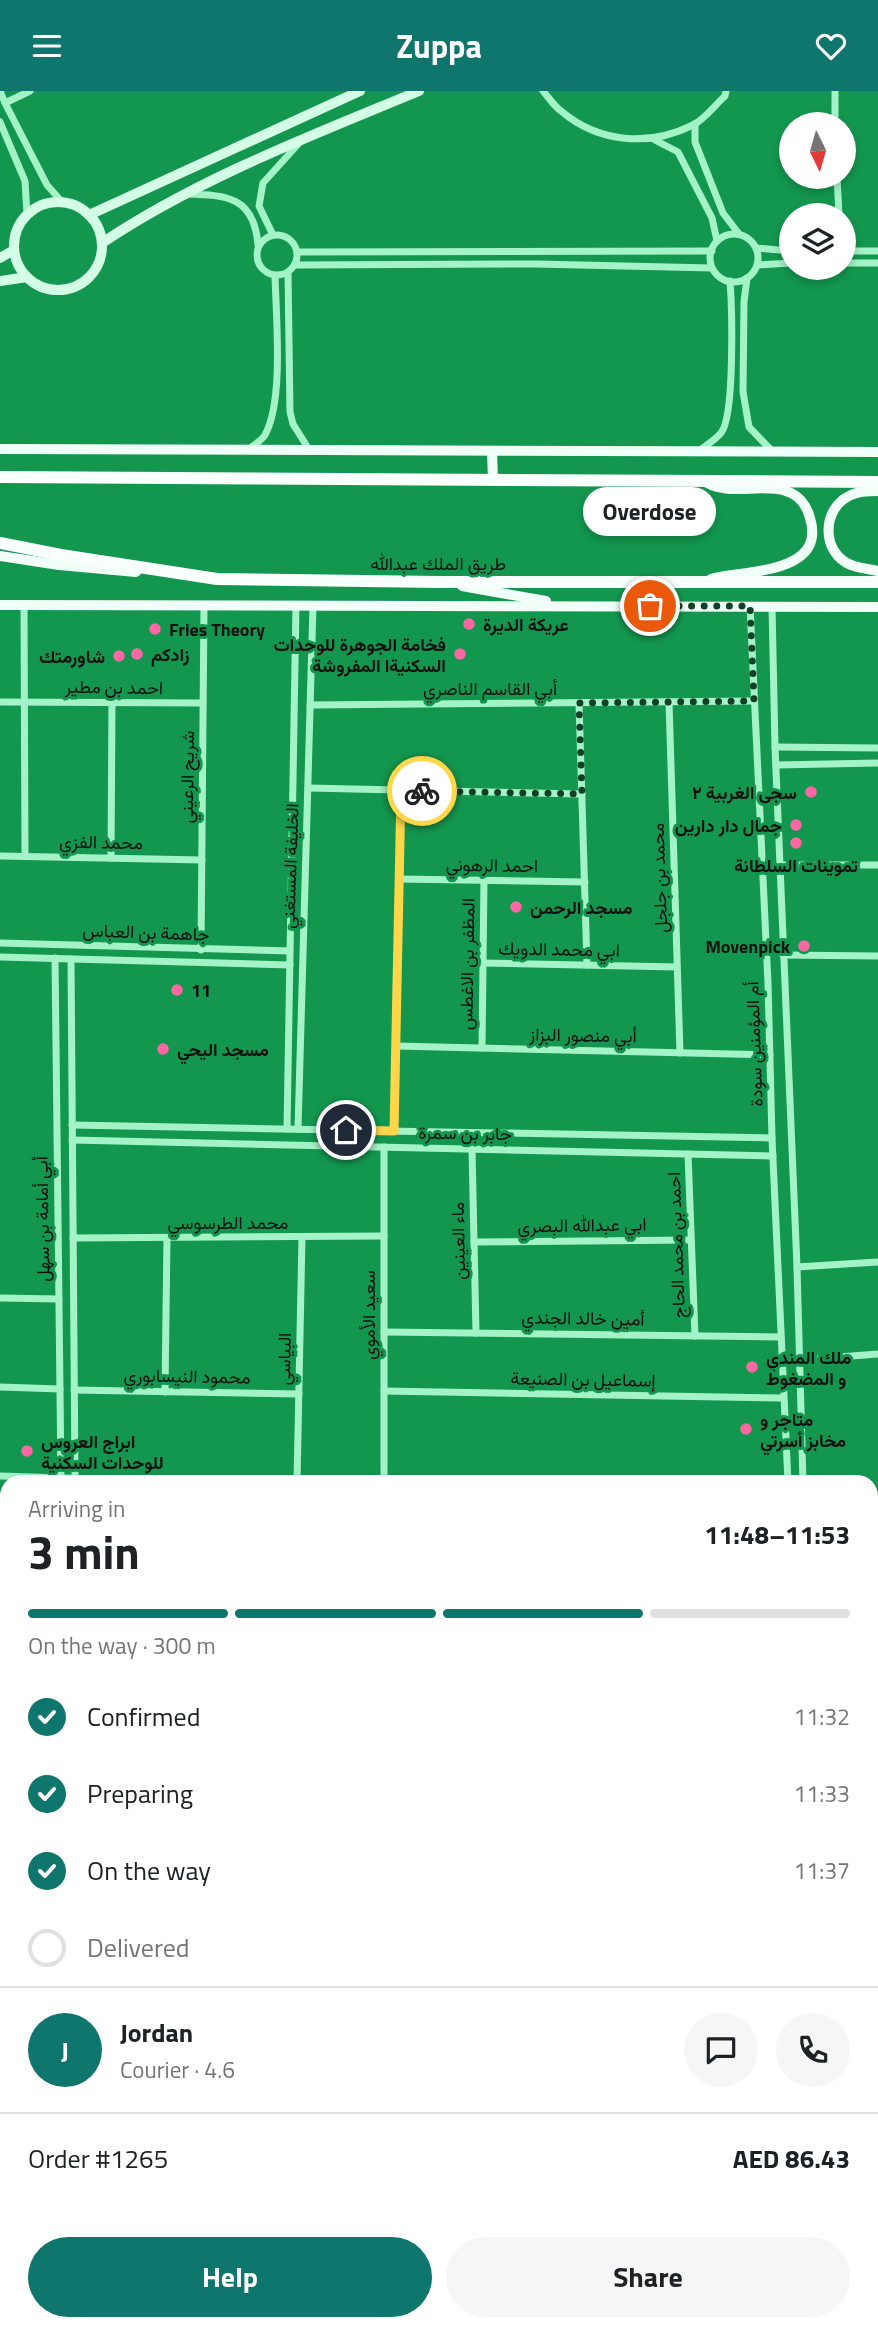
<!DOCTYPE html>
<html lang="en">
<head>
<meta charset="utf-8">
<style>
  :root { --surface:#fff; --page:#f6f6f6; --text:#202124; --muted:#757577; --line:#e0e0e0; --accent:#0f766e }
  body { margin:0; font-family:"Titillium Web",Vazirmatn,sans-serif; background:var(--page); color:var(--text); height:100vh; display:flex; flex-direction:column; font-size:26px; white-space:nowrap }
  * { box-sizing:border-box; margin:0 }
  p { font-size:23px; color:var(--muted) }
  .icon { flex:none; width:38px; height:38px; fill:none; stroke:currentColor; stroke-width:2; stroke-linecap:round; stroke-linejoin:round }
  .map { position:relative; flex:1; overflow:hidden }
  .sheet { position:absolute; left:0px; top:1384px; width:878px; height:856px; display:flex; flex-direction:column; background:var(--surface); border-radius:21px 21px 0 0; box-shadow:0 4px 10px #0003 }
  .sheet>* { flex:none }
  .needle { width:46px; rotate:175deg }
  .tools { position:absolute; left:779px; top:21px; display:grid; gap:14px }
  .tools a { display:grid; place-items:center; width:77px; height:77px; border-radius:50%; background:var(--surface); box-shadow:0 4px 10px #0003; font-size:35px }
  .pin { position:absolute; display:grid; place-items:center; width:60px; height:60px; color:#fff; margin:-30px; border:4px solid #fff; border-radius:50%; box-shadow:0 2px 7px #0007 }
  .courier { position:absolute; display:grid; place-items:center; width:70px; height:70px; margin:-35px; border:5px solid #ffd54a; border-radius:50%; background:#fff; color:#222; box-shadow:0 2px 9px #0007 }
  .bubble { position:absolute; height:49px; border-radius:24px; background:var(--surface); box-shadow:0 4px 10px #0003; font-size:23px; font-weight:700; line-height:49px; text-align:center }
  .headline em { font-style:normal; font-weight:700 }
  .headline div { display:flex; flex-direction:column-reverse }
  .headline { display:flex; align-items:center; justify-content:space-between; height:119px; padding:0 28px }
  h1 { font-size:46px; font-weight:700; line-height:52px }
  .bar { display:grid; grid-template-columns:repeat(4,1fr); gap:10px 7px; align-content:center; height:84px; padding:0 28px }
  .bar i { height:9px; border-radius:5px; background:var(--line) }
  .bar .active { background:var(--accent) }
  .bar p { grid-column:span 4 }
  .line { display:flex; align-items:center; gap:18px; padding:0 28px; border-top:2px solid var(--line) }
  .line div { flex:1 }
  .round { display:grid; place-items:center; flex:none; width:74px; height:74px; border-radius:37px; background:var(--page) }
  ol { padding:0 28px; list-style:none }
  li { display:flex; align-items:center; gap:21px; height:77px }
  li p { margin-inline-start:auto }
  li .icon { padding:7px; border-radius:50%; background:var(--accent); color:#fff; stroke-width:4 }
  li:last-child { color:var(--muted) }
  li i { width:38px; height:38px; border:4px solid var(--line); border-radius:50% }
  .cta { display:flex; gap:14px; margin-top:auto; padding:14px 28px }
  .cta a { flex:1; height:80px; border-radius:42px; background:var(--accent); color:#fff; font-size:28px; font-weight:700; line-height:80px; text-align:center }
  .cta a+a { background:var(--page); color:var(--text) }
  header { display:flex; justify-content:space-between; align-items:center; height:91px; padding:0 28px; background:var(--accent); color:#fff; font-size:32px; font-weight:700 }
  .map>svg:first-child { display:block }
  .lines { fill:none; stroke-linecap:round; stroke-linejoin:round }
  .minor { stroke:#a4f3c6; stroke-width:7 }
  .secondary { stroke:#d4fde6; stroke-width:10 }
  .primary { stroke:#f0fff8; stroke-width:10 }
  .trunk { stroke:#f8fffc; stroke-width:12 }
  .done { stroke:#124026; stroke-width:7; stroke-dasharray:0 12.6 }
  .route { stroke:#ffd54a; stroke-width:9 }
  .poi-dot { fill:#ff66a4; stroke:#13974e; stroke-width:2.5 }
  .labels { text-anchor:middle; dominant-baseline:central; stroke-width:6; stroke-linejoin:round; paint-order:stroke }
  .street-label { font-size:18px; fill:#111; stroke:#13974e }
  .poi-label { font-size:18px; font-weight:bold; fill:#111; stroke:#13974e; text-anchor:start }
</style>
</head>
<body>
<header><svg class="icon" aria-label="menu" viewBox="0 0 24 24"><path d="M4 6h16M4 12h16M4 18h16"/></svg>Zuppa<svg class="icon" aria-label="heart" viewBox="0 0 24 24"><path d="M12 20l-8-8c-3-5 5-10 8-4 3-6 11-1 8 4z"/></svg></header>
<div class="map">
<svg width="878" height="2239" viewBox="0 0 878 2239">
  <rect width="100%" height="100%" fill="#13974e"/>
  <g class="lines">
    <!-- minor -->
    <g class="minor">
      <polyline points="0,0 5,12 30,0"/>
      <path d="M543,0C549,7 554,15 561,20C599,52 649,56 693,34C705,28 715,14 725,5L726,0"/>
      <polyline points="5,12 47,94 62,111"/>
      <polyline points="0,31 25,90 27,124"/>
      <polyline points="695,33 695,51 723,122 739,143"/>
      <polyline points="835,33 835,0"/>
      <polyline points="653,48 678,61 712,127 717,150"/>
      <polyline points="837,86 839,124"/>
      <path d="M186,103C228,104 254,106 258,154"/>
      <polyline points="844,141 853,160"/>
      <circle cx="734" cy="167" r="24"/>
      <circle cx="277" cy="164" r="20"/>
      <polyline points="273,144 259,115 263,92 300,51"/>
      <polyline points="756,157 791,160"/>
      <polyline points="844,160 878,160"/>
      <polyline points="297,161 712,160"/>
      <polyline points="844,172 878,172"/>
      <polyline points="295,174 536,173 712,177"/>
      <polyline points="757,174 791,172"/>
      <polyline points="288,182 290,321 293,333 310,360"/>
      <polyline points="747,187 744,211 743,301 749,336 772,360"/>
      <path d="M249,358C254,354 262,349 265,344C284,310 276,225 275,185"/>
      <path d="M700,359C707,354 716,348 721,342C735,325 732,216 730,190"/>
      <polyline points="24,514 25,765"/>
      <polyline points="750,515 768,892 772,1047 788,1391"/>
      <polyline points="772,515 775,656 797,1176 803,1391"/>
      <polyline points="0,611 203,612"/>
      <polyline points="669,611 680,962"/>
      <polyline points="579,612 587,874"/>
      <polyline points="310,614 754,610"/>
      <polyline points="775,656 878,657"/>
      <polyline points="776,674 878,672"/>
      <polyline points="308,697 582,703"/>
      <polyline points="0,765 202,769"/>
      <polyline points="111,767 112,612"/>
      <polyline points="780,774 878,774"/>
      <polyline points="399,788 585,791"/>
      <polyline points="0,852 290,860"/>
      <polyline points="201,859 204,514"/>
      <polyline points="783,864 878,865"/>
      <polyline points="0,866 290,874"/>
      <polyline points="55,867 61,1387"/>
      <polyline points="71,868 75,1388"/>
      <polyline points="483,872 677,876"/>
      <polyline points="396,955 770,964"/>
      <polyline points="482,957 484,789"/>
      <polyline points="72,1034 772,1047"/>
      <polyline points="287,1038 296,514"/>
      <polyline points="298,1038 313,514"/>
      <polyline points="394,1040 401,700"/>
      <polyline points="72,1049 773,1065"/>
      <polyline points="472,1058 476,1242"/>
      <polyline points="688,1063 695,1245"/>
      <polyline points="73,1147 384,1145"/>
      <polyline points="474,1151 691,1149"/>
      <polyline points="797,1176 878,1171"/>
      <polyline points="0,1207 59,1208"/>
      <polyline points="384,1241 781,1246"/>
      <polyline points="800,1269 878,1263"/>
      <polyline points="0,1296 60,1298"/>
      <polyline points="74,1299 299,1303"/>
      <polyline points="384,1300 783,1307"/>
      <polyline points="165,1301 167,1147"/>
      <polyline points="0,1385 196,1391"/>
      <polyline points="297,1391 302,1146"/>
      <polyline points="384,1391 384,1056"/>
      <polyline points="0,1405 7,1405"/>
      <polyline points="872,1466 878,1464"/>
      <polyline points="0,1503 7,1503"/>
      <polyline points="0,1586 1,1670"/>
      <polyline points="872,1613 878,1612"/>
      <polyline points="872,1747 878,1780"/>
      <polyline points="0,1757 7,1757"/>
      <polyline points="0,1841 7,1841"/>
      <polyline points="872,1846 878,1876"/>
      <polyline points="872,1932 878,1931"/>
      <polyline points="872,1950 878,1949"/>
      <polyline points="0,2022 7,2021"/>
      <polyline points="872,2044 878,2043"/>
      <polyline points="872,2138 878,2137"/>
      <polyline points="872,2224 878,2223"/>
      <polyline points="40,2233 40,2239"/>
      <polyline points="306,2233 307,2239"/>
      <polyline points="390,2233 390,2239"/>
      <polyline points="489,2233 490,2239"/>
      <polyline points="509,2233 509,2239"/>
      <polyline points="599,2233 599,2239"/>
      <polyline points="868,2233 869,2239"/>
      <polyline points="124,2239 124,2233"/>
      <polyline points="771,2239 811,2233"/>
    </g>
    <!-- secondary -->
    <g class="secondary">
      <circle cx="58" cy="155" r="44"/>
      <polyline points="89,124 360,0"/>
      <path d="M102,152C199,87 311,45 419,0"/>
      <polyline points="0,167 14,159"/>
      <polyline points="0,190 27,186"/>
    </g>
    <!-- primary -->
    <g class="primary">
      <polyline points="0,358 878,361"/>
      <polyline points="492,361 493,389"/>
      <path d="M707,392C730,405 761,392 786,400C799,404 807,415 810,427C827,484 743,479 711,488"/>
      <path d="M878,400C869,400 859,400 851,404C821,417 821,462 851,474C859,477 869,478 878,480"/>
      <polyline points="0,465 59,474 136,481"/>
      <polyline points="462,495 546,510"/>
      <polyline points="0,514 878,516"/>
    </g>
    <!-- trunk -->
    <g class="trunk">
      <polyline points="0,386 878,391"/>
      <polyline points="0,452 61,464 217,488 439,491 878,491"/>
    </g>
  </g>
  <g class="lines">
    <!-- done -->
    <polyline class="done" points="422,700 582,703 579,612 754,610 750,515 650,515"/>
    <!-- route -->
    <polyline class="route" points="346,1039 394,1040 401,700 422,700"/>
  </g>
  <!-- markers -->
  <g class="poi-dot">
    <circle cx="469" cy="533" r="7"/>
    <circle cx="155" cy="538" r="7"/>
    <circle cx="137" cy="563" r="7"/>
    <circle cx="460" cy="563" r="7"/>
    <circle cx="119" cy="565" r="7"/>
    <circle cx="811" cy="701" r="7"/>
    <circle cx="796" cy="734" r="7"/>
    <circle cx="796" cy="752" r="7"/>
    <circle cx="516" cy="816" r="7"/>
    <circle cx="804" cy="855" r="7"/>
    <circle cx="177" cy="899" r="7"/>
    <circle cx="163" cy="958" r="7"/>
    <circle cx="752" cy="1276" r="7"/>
    <circle cx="746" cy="1338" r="7"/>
    <circle cx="27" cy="1360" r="7"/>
  </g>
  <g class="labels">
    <!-- street labels -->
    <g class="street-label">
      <text x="438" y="472">طريق الملك عبدالله</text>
      <text transform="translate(114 596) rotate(1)">احمد بن مطير</text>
      <text x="490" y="597">أبي القاسم الناصري</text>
      <text transform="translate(187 686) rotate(-89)">شريح الرعيني</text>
      <text transform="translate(101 751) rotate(1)">محمد الفزي</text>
      <text transform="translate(492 774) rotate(1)">احمد الرهوني</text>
      <text transform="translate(290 775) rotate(-88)">الخليفة المستغني</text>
      <text transform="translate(659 787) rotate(-92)">محمد بن جلجل</text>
      <text transform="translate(146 841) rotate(2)">جاهمة بن العباس</text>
      <text transform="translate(559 858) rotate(1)">ابي محمد الدويك</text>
      <text transform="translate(467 873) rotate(-89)">المظفر بن الاغطس</text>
      <text transform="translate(583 944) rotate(1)">أبي منصور البزاز</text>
      <text transform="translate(754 953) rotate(-92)">أم المؤمنين سودة</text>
      <text transform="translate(465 1042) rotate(1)">جابر بن سمرة</text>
      <text transform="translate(42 1128) rotate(-91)">أبي أمامة بن سهل</text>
      <text x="228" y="1131">محمد الطرسوسي</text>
      <text transform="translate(582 1134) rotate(-1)">ابي عبدالله البصري</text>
      <text transform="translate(458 1150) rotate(-91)">ماء العينين</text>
      <text transform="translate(676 1154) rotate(-92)">احمد بن محمد الحاج</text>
      <text transform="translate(368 1224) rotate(-90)">سعيد الأموي</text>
      <text transform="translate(583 1227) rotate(1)">أمين خالد الجندي</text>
      <text transform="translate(284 1268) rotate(-89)">البياسي</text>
      <text transform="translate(187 1285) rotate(1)">محمود النيسابوري</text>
      <text transform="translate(583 1288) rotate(1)">إسماعيل بن الصنيعة</text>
    </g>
    <!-- poi labels -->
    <g class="poi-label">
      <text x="483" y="533">عريكة الديرة</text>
      <text x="169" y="538">Fries Theory</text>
      <text x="446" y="553" text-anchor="end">فخامة الجوهرة للوحدات<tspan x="446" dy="21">السكنيةا المفروشة</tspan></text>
      <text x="151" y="563">زادكم</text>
      <text x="105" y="565" text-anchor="end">شاورمتك</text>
      <text x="797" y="701" text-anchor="end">سجى الغربية ٢</text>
      <text x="782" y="734" text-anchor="end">جمال دار دارين</text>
      <text x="796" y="774" text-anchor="middle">تموينات السلطانة</text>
      <text x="530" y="816">مسجد الرحمن</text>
      <text x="790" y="855" text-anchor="end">Movenpick</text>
      <text x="191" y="899">11</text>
      <text x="177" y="958">مسجد اليحي</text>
      <text x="766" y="1266">ملك المندي<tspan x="766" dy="21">و المضغوط</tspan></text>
      <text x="760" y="1328">متاجر و<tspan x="760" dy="21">مخابز أسرتي</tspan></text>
      <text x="41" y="1350">ابراج العروس<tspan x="41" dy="21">للوحدات السكنية</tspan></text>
    </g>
  </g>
</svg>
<div class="tools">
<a><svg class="needle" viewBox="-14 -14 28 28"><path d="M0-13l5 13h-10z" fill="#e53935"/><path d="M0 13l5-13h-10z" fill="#757577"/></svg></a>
<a><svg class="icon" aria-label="layers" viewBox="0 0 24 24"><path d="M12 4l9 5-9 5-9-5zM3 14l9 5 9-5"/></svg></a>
</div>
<div class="pin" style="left:650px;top:515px;background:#ea580c"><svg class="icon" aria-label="bag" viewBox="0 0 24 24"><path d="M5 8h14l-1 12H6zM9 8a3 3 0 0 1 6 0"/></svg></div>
<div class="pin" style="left:346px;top:1039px;background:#1f2937"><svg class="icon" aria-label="home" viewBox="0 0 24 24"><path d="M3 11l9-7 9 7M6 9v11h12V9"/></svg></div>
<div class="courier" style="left:422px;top:700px"><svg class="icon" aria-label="bike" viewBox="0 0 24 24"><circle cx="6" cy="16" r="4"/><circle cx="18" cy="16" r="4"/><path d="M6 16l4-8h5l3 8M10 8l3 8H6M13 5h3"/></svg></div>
<div class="bubble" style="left:583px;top:396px;width:133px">Overdose</div>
<section class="sheet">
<div class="headline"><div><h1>3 min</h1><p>Arriving in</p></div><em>11:48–11:53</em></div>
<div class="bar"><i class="active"></i><i class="active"></i><i class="active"></i><i></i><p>On the way · 300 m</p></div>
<ol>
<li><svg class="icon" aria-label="check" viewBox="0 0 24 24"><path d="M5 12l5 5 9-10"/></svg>Confirmed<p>11:32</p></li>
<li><svg class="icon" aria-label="check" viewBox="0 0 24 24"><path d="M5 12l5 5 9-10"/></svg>Preparing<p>11:33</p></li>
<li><svg class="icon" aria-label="check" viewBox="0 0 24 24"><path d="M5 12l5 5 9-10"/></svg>On the way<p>11:37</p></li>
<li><i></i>Delivered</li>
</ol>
<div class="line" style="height:126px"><b class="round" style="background:var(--accent);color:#fff">J</b><div><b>Jordan</b><p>Courier · 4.6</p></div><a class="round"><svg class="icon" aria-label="chat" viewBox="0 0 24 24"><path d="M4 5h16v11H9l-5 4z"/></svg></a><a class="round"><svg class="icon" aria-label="phone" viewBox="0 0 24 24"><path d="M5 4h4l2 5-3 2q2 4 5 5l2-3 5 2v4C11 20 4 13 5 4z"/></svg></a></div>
<div class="line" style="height:91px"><div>Order #1265</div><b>AED 86.43</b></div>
<div class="cta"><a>Help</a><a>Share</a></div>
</section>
</div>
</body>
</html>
